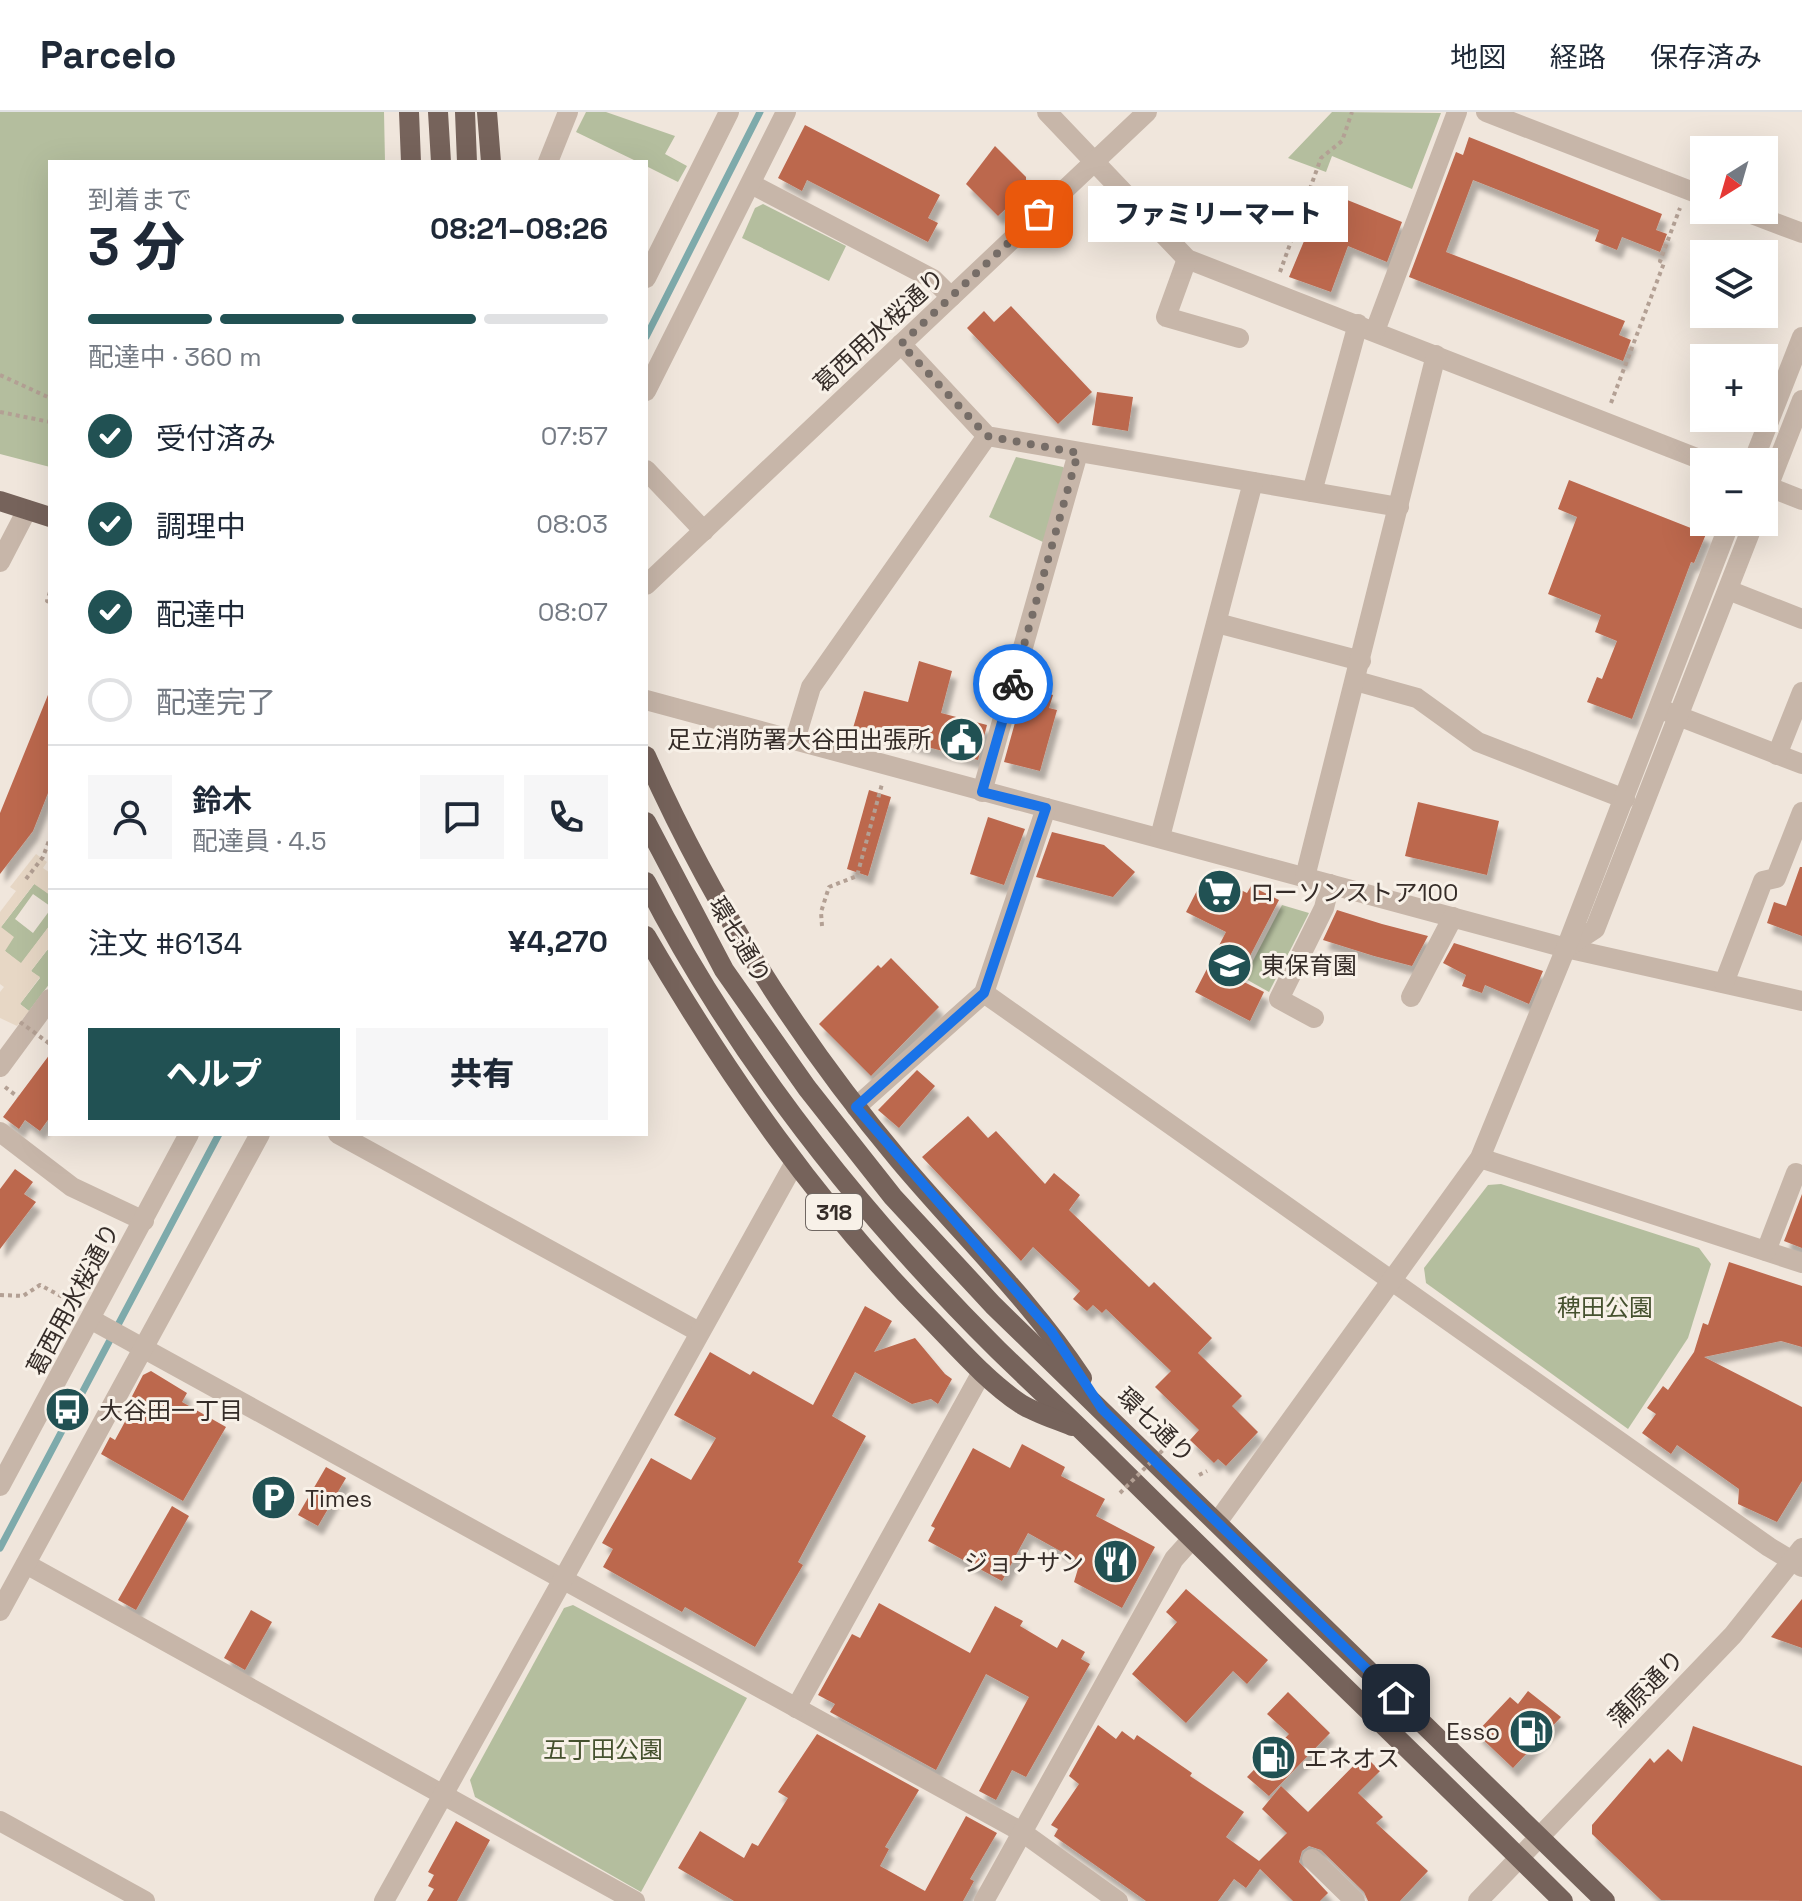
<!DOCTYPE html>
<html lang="ja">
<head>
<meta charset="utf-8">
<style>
  :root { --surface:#fff; --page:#f6f6f7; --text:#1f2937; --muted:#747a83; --line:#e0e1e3; --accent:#215153 }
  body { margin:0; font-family:"Space Grotesk","Noto Sans JP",sans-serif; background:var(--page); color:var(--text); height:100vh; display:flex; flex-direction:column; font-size:30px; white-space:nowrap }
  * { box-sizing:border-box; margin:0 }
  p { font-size:26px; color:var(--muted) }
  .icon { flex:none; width:44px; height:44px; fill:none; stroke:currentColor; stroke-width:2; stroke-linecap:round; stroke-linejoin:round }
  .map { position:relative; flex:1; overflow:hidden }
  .details { position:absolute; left:48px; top:48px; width:600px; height:976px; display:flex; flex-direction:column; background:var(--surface); border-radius:0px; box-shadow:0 8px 32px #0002 }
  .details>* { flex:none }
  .needle { width:52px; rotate:217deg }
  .fabs { position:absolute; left:1690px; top:24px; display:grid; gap:16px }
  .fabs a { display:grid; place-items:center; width:88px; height:88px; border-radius:0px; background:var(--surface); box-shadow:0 8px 32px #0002; font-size:40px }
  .pin { position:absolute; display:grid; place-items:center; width:68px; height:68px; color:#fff; margin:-34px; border-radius:16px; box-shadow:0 4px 12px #0006 }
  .courier { position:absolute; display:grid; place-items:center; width:80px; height:80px; margin:-40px; border:6px solid #1a73e8; border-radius:50%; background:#fff; color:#222; box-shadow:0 2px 10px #0007 }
  .bubble { position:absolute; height:56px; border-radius:0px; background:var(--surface); box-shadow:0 8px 32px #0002; font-size:26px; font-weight:800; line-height:56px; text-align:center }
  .headline em { font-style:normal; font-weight:800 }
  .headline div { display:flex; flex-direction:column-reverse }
  .headline { display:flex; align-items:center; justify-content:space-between; height:136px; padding:0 40px }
  h1 { font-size:52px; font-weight:800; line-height:60px }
  .bar { display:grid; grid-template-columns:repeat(4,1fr); gap:12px 8px; align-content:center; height:96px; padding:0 40px }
  .bar i { height:10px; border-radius:6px; background:var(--line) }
  .bar .on { background:var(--accent) }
  .bar p { grid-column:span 4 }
  .line { display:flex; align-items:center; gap:20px; padding:0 40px; border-top:2px solid var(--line) }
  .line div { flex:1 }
  .round { display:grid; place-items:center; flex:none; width:84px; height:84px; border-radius:0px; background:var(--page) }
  ol { padding:0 40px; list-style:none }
  li { display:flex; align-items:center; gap:24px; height:88px }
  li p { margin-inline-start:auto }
  li .icon { padding:8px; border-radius:50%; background:var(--accent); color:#fff; stroke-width:4 }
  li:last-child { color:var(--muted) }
  li i { width:44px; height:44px; border:4px solid var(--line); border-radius:50% }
  .action { display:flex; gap:16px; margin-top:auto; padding:16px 40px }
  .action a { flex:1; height:92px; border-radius:0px; background:var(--accent); color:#fff; font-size:32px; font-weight:800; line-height:92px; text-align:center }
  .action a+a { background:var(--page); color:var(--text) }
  header { display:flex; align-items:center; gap:48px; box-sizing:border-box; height:112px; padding:0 40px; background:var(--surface); border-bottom:2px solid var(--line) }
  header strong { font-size:38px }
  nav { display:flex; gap:44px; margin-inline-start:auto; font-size:28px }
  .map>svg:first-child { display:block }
  .green { fill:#b4be9e }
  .plaza { fill:#e7d7c5 }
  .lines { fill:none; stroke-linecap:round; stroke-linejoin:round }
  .stream { stroke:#7eaaab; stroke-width:7 }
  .building { fill:#bc674e; filter:url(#shadow) }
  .path { stroke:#b3a094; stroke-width:4; stroke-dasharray:4 4; stroke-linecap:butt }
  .minor { stroke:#c7b6a9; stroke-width:20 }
  .major { stroke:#76635b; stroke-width:20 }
  .path-bridge { stroke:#b3a094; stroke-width:4; stroke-dasharray:4 4; stroke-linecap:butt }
  .done { stroke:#766d67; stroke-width:8; stroke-dasharray:0 14.4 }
  .route { stroke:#1a73e8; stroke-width:10 }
  .labels { text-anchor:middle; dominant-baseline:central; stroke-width:6; stroke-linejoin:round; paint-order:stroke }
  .shield { fill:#f8f1e8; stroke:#706762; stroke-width:2 }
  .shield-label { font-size:22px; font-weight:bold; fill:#352c28 }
  .street-label { font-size:24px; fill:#352c28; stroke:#f8f1e8 }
  .poi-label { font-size:24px; fill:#352c28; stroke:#f8f1e8; text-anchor:start }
  .park-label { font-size:24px; fill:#45512e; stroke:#f8f1e8 }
</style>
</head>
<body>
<header>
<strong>Parcelo</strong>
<nav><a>地図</a><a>経路</a><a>保存済み</a></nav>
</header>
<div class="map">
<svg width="1802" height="1789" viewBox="0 0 1802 1789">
  <defs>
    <filter id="shadow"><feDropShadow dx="5" dy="9" stdDeviation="2" flood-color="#0004"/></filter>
  </defs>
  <rect width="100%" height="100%" fill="#f0e6dc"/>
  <!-- green -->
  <g class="green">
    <polygon points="0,0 384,0 385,50 50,50 50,355 0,342"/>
    <polygon points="586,0 606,0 675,24 665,42 687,54 678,70 646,54 646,50 638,50 576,20"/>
    <polygon points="1332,0 1441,1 1412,77 1332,44 1326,60 1288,46"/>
    <polygon points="763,92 846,134 829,169 742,126 755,96"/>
    <polygon points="1016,345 1063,355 1068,360 1043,430 989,405"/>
    <polygon points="35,771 50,783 50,794 33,782 15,807 33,821 50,798 50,813 21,852 5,839 1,815"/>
    <polygon points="1282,793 1309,801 1269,880 1244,866"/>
    <polygon points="48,837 50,871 29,899 20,892 40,866 31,859"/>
    <polygon points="1501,1072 1699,1136 1711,1152 1688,1226 1628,1317 1426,1171 1424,1156 1488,1073"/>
    <polygon points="573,1493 747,1586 641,1780 475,1685 470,1668 564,1496"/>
  </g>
  <!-- plaza -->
  <polygon class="plaza" points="36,742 47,750 43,756 50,761 50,783 34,772 1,815 14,825 5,839 21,851 50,813 50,839 47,838 31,859 40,865 20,892 29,899 17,914 0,906 0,880 4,875 0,872 0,800 16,779 10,775"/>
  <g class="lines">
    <!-- stream -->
    <g class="stream">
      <polyline points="646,225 760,0"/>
      <polyline points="0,1436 219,1022"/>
    </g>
  </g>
  <!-- building -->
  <g class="building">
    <polygon points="805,13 940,83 928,106 938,111 928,130 807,68 802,79 778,66"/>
    <polygon points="1469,25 1662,102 1656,118 1667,122 1660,140 1622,125 1617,138 1595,129 1599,118 1473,68 1446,140 1625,209 1619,223 1631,228 1623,249 1409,165 1456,40 1463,43"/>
    <polygon points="995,34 1026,65 1026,78 998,104 966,72"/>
    <polygon points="1325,79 1402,110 1387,150 1348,134 1331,180 1289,165"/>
    <polygon points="1011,194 1092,280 1058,312 967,216 984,199 994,210"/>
    <polygon points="1097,280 1133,285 1128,319 1092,313"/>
    <polygon points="1569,368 1706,422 1694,451 1691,450 1632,607 1587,590 1597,565 1602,567 1617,529 1595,520 1601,503 1548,482 1577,405 1558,397"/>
    <polygon points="919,549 952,559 941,601 987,613 978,648 853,616 864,579 908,590"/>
    <polygon points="1025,575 1053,583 1049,596 1057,598 1040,659 1004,650"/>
    <polygon points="50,578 50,676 33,719 0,762 0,701"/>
    <polygon points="869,678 891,685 868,764 847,757"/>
    <polygon points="1418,690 1499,709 1487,763 1405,744"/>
    <polygon points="988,705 1025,717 1004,773 970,762"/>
    <polygon points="1052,720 1104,733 1135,760 1113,785 1036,765"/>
    <polygon points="1800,755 1802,755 1802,824 1767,811 1774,790 1786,794"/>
    <polygon points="1206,761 1247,781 1251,774 1279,788 1238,867 1264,880 1250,909 1195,880 1226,820 1186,800"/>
    <polygon points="1337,798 1382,812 1428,824 1412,854 1374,844 1323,828"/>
    <polygon points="1454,831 1543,859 1529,892 1485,873 1482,881 1462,874 1466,863 1443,851"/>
    <polygon points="891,846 939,895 871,964 819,912 878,853 881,856"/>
    <polygon points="50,942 50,1005 40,1019 25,1008 19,1017 3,1005"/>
    <polygon points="917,958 935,974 899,1016 878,998"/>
    <polygon points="968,1004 988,1026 996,1019 1045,1072 1054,1061 1080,1083 1069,1098 1149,1175 1154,1170 1212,1226 1198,1241 1242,1284 1232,1294 1258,1320 1226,1354 1218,1347 1214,1351 1190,1328 1199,1318 1155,1275 1171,1259 1106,1197 1102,1201 1093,1193 1087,1199 1073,1187 1080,1179 1033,1135 1021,1149 922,1045"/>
    <polygon points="15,1057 33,1070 24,1082 36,1090 0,1137 0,1077"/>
    <polygon points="1802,1082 1802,1136 1784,1129"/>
    <polygon points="1729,1150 1802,1174 1802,1235 1781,1229 1704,1245 1802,1295 1802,1369 1777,1410 1738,1392 1739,1377 1677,1333 1671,1342 1642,1321 1656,1302 1647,1296 1663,1274 1668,1278 1694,1240 1703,1211 1708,1213"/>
    <polygon points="865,1194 892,1209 874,1240 915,1226 945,1262 952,1267 938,1292 931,1287 912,1292 855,1260 832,1304 866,1324 798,1450 803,1453 755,1535 685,1495 682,1500 603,1455 613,1437 602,1431 651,1346 691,1368 716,1326 674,1303 710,1240 750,1263 753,1259 813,1293"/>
    <polygon points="151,1259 187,1281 182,1290 226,1315 183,1389 101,1342 110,1325 115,1328 133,1295 128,1292 143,1263"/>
    <polygon points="1022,1332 1065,1355 1061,1364 1105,1387 1096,1404 1155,1435 1122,1496 1074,1470 1080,1450 1028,1421 1002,1469 928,1429 935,1416 931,1414 973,1336 1010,1356"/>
    <polygon points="326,1355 346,1366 318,1414 298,1403"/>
    <polygon points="172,1394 189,1404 136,1498 118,1488"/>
    <polygon points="1186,1477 1268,1548 1247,1572 1233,1559 1186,1611 1132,1562 1177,1510 1166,1500"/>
    <polygon points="1802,1487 1802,1536 1771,1525"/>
    <polygon points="879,1491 970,1541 995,1494 1023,1509 1020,1514 1057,1536 1062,1527 1085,1540 1081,1547 1090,1552 1026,1665 1012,1658 996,1688 979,1679 1029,1585 986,1562 936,1658 830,1600 835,1592 818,1583 852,1522 860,1526"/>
    <polygon points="251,1498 272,1510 245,1558 224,1546"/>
    <polygon points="1528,1579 1561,1605 1513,1656 1476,1621 1510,1585 1518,1592"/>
    <polygon points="1288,1580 1330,1621 1269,1684 1247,1665 1289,1622 1267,1602"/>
    <polygon points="1098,1613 1116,1627 1122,1619 1134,1628 1137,1623 1192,1661 1190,1664 1244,1700 1226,1725 1259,1749 1287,1721 1262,1697 1281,1674 1308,1700 1364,1643 1380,1659 1358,1681 1383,1705 1376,1711 1428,1759 1400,1789 1368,1789 1364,1780 1321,1738 1309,1734 1302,1739 1299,1750 1328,1781 1320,1789 1293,1789 1260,1757 1246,1776 1234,1767 1218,1789 1146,1789 1054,1724 1058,1717 1051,1713 1079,1672 1069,1664"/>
    <polygon points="1693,1614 1802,1654 1802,1789 1661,1788 1592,1722 1592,1713 1650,1646 1654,1651 1668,1637 1682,1650"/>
    <polygon points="817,1622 919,1678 885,1735 889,1737 880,1754 925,1779 966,1704 997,1721 970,1767 974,1769 963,1789 734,1789 678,1756 700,1719 744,1746 752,1731 758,1734 788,1686 778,1680"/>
    <polygon points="456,1709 490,1728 457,1789 427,1789 434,1777 428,1774 434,1763 428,1760"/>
  </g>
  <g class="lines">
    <!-- path -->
    <g class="path">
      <polyline points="1280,160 1321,46 1342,29 1352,0"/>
      <polyline points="0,263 50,286"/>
      <polyline points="1611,291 1664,151 1660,149 1680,96"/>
      <polyline points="0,300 50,310"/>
      <polyline points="50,480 47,489 50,490"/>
      <polyline points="26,767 43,745 50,726"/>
      <polyline points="822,814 821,800 829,775 857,764 882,672"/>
      <polyline points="5,975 18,985"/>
      <polyline points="0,1183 23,1184 40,1173 74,1191"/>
      <polyline points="1199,1363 1207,1359"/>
    </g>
    <!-- minor -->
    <g class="minor">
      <polyline points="1047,0 1187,147 1707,350"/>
      <polyline points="1486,0 1704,84"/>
      <polyline points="548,50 568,0"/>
      <polyline points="751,72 933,167 951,185"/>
      <polyline points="1741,98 1802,121"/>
      <polyline points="1187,147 1166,205 1239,226"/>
      <polyline points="646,166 729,0"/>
      <polyline points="1375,219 1457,0"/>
      <polyline points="901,232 987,324 1399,395"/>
      <polyline points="646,279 786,0"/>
      <polyline points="1753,350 1802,225"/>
      <polyline points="646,358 704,419"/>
      <polyline points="1764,373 1802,388"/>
      <polyline points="1312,380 1358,212"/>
      <polyline points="1764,385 1802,288"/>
      <polyline points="0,450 27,398"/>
      <polyline points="646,473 1147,0"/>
      <polyline points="1728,478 1802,507"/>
      <polyline points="1217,511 1361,549"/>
      <polyline points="1356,569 1417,586 1478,630 1625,687"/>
      <polyline points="646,588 1566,836 1802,889"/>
      <polyline points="1668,600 1802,652"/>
      <polyline points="795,628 811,575 987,324"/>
      <polyline points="1777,643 1802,580"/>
      <polyline points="982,680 1078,341"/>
      <polyline points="1160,725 1253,370"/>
      <polyline points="1305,765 1436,243"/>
      <polyline points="1566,836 1595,817 1754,410"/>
      <polyline points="1724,871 1763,769 1776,766 1802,700"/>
      <polyline points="984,881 1769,1435 1802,1455"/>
      <polyline points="1411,885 1453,805"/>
      <polyline points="1314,906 1279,887 1324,796 1330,772"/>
      <polyline points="0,955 50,887"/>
      <polyline points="856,995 984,881 1046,696"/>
      <polyline points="0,1020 72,1075 144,1109"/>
      <polyline points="338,1022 699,1220"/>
      <polyline points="1480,1046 1802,1151"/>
      <polyline points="1766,1139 1796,1061"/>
      <polyline points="92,1208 1022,1720 1118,1789"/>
      <polyline points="0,1374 189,1022"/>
      <polyline points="1218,1409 1480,1046 1566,836 1730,410"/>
      <polyline points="26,1452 635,1789"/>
      <polyline points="0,1499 260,1022"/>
      <polyline points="796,1596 982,1260"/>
      <polyline points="0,1709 145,1789"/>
      <polyline points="1312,1747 1355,1789"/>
      <polyline points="384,1789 794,1052"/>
      <polyline points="984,1789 1174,1447 1192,1427"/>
      <polyline points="1478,1789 1733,1523 1802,1436"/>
    </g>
    <!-- major -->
    <g class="major">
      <polyline points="409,0 411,50"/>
      <polyline points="438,0 441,50"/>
      <polyline points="465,0 467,50"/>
      <polyline points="487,0 491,50"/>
      <polyline points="0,389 50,405"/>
      <path d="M646,644C711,790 796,925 899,1048C960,1121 1029,1186 1082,1266"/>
      <polyline points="646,710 724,858 807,976 893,1085 993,1193 1605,1789"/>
      <path d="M646,770C735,943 860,1101 998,1238C1033,1272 1069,1305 1103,1339C1255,1490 1411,1638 1563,1789"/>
      <path d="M646,824C727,963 818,1094 932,1209C960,1238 988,1270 1021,1292C1036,1301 1055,1307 1072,1314"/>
    </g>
    <!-- path-bridge -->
    <g class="path-bridge">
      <polyline points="20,910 50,932"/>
      <polyline points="1120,1381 1168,1333"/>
    </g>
  </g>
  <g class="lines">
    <!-- done -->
    <polyline class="done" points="1013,572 1078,341 987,324 901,232 1039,102"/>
    <!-- route -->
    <polyline class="route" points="1013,572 982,680 1046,696 984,881 856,995 1051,1219 1102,1297 1396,1586"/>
  </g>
  <!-- icons -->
  <defs>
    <symbol id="civic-disc" viewBox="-11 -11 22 22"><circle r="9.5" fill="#215153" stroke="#f8f1e8"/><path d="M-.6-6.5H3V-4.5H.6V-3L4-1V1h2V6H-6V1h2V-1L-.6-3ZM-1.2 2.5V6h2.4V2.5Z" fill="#fff"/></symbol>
    <symbol id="supermarket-disc" viewBox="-11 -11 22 22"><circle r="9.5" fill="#215153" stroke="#f8f1e8"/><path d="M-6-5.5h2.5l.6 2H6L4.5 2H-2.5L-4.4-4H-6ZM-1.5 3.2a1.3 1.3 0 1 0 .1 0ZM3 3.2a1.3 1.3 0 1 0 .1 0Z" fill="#fff"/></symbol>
    <symbol id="school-disc" viewBox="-11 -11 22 22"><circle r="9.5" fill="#215153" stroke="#f8f1e8"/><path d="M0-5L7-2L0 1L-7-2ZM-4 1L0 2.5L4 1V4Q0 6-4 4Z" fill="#fff"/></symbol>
    <symbol id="bus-disc" viewBox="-11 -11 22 22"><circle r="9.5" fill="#215153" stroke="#f8f1e8"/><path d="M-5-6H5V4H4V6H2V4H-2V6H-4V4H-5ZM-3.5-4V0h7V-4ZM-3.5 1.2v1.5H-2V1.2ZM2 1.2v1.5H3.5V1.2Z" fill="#fff"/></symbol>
    <symbol id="parking-disc" viewBox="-11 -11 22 22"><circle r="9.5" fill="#215153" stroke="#f8f1e8"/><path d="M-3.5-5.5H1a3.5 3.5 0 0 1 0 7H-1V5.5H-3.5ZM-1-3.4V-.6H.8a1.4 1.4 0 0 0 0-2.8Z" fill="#fff"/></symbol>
    <symbol id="restaurant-disc" viewBox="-11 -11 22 22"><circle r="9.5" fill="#215153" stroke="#f8f1e8"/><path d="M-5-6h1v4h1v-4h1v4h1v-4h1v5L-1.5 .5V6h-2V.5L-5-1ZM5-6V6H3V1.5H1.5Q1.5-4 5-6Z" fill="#fff"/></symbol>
    <symbol id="fuel-disc" viewBox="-11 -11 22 22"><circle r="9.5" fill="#215153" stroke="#f8f1e8"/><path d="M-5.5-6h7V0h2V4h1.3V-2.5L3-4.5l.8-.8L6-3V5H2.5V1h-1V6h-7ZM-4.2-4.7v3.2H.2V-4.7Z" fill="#fff"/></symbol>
  </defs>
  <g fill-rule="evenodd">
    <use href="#civic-disc" x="936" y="602" width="51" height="51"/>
    <use href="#supermarket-disc" x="1194" y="754" width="51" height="51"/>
    <use href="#school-disc" x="1204" y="828" width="51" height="51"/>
    <use href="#bus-disc" x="42" y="1272" width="51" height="51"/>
    <use href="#parking-disc" x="248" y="1360" width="51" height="51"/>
    <use href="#restaurant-disc" x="1090" y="1424" width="51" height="51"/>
    <use href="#fuel-disc" x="1506" y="1594" width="51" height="51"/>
    <use href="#fuel-disc" x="1248" y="1620" width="51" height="51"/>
  </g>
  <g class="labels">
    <!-- shield labels -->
    <rect class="shield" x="806" y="1082" width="56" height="36" rx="6"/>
    <g class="shield-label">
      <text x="834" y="1100">318</text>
    </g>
    <!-- street labels -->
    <g class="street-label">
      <text transform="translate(879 218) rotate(-43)">葛西用水桜通り</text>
      <text transform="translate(740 828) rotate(59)">環七通り</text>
      <text transform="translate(73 1187) rotate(-62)">葛西用水桜通り</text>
      <text transform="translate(1156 1313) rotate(44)">環七通り</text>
      <text transform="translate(1646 1576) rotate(-46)">蒲原通り</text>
    </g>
    <!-- poi labels -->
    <g class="poi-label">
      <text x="931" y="627" text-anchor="end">足立消防署大谷田出張所</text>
      <text x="1250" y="780">ローソンストア100</text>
      <text x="1261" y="853">東保育園</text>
      <text x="99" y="1298">大谷田一丁目</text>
      <text x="305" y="1386">Times</text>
      <text x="1084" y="1450" text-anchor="end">ジョナサン</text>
      <text x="1500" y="1619" text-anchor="end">Esso</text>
      <text x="1304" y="1646">エネオス</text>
    </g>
    <!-- park labels -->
    <g class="park-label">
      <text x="1605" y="1195">稗田公園</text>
      <text x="603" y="1637">五丁田公園</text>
    </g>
  </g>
</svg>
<div class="fabs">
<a><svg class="needle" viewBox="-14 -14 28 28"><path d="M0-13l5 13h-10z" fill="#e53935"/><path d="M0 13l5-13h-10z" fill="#747a83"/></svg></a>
<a><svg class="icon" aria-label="layers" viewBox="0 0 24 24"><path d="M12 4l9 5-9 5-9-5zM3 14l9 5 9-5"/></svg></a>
<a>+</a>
<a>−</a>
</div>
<div class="pin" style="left:1039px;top:102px;background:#ea580c"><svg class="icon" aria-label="bag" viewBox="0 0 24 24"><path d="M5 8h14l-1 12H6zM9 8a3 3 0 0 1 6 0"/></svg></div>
<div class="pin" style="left:1396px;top:1586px;background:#1f2937"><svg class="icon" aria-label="home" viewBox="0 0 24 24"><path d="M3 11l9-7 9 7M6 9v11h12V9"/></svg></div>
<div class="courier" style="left:1013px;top:572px"><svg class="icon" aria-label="bike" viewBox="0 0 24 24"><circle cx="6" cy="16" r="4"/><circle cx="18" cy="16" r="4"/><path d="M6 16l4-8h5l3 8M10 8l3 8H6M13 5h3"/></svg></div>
<div class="bubble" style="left:1088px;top:74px;width:260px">ファミリーマート</div>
<section class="details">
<div class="headline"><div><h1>3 分</h1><p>到着まで</p></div><em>08:21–08:26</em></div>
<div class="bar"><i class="on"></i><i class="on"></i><i class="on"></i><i></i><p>配達中 · 360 m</p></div>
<ol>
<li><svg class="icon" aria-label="check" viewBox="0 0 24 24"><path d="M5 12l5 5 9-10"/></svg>受付済み<p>07:57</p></li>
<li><svg class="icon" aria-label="check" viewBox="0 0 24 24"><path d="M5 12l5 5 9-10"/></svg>調理中<p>08:03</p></li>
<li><svg class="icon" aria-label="check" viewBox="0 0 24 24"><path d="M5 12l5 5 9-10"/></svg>配達中<p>08:07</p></li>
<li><i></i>配達完了</li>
</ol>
<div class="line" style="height:144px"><a class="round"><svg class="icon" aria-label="person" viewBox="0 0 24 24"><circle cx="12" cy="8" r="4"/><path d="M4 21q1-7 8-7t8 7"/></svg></a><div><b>鈴木</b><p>配達員 · 4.5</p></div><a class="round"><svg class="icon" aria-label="chat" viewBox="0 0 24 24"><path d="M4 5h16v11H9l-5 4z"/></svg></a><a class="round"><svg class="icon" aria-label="phone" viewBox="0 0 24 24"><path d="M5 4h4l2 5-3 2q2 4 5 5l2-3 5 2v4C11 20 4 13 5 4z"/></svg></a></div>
<div class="line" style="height:104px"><div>注文 #6134</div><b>¥4,270</b></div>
<div class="action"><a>ヘルプ</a><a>共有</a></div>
</section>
</div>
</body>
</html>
